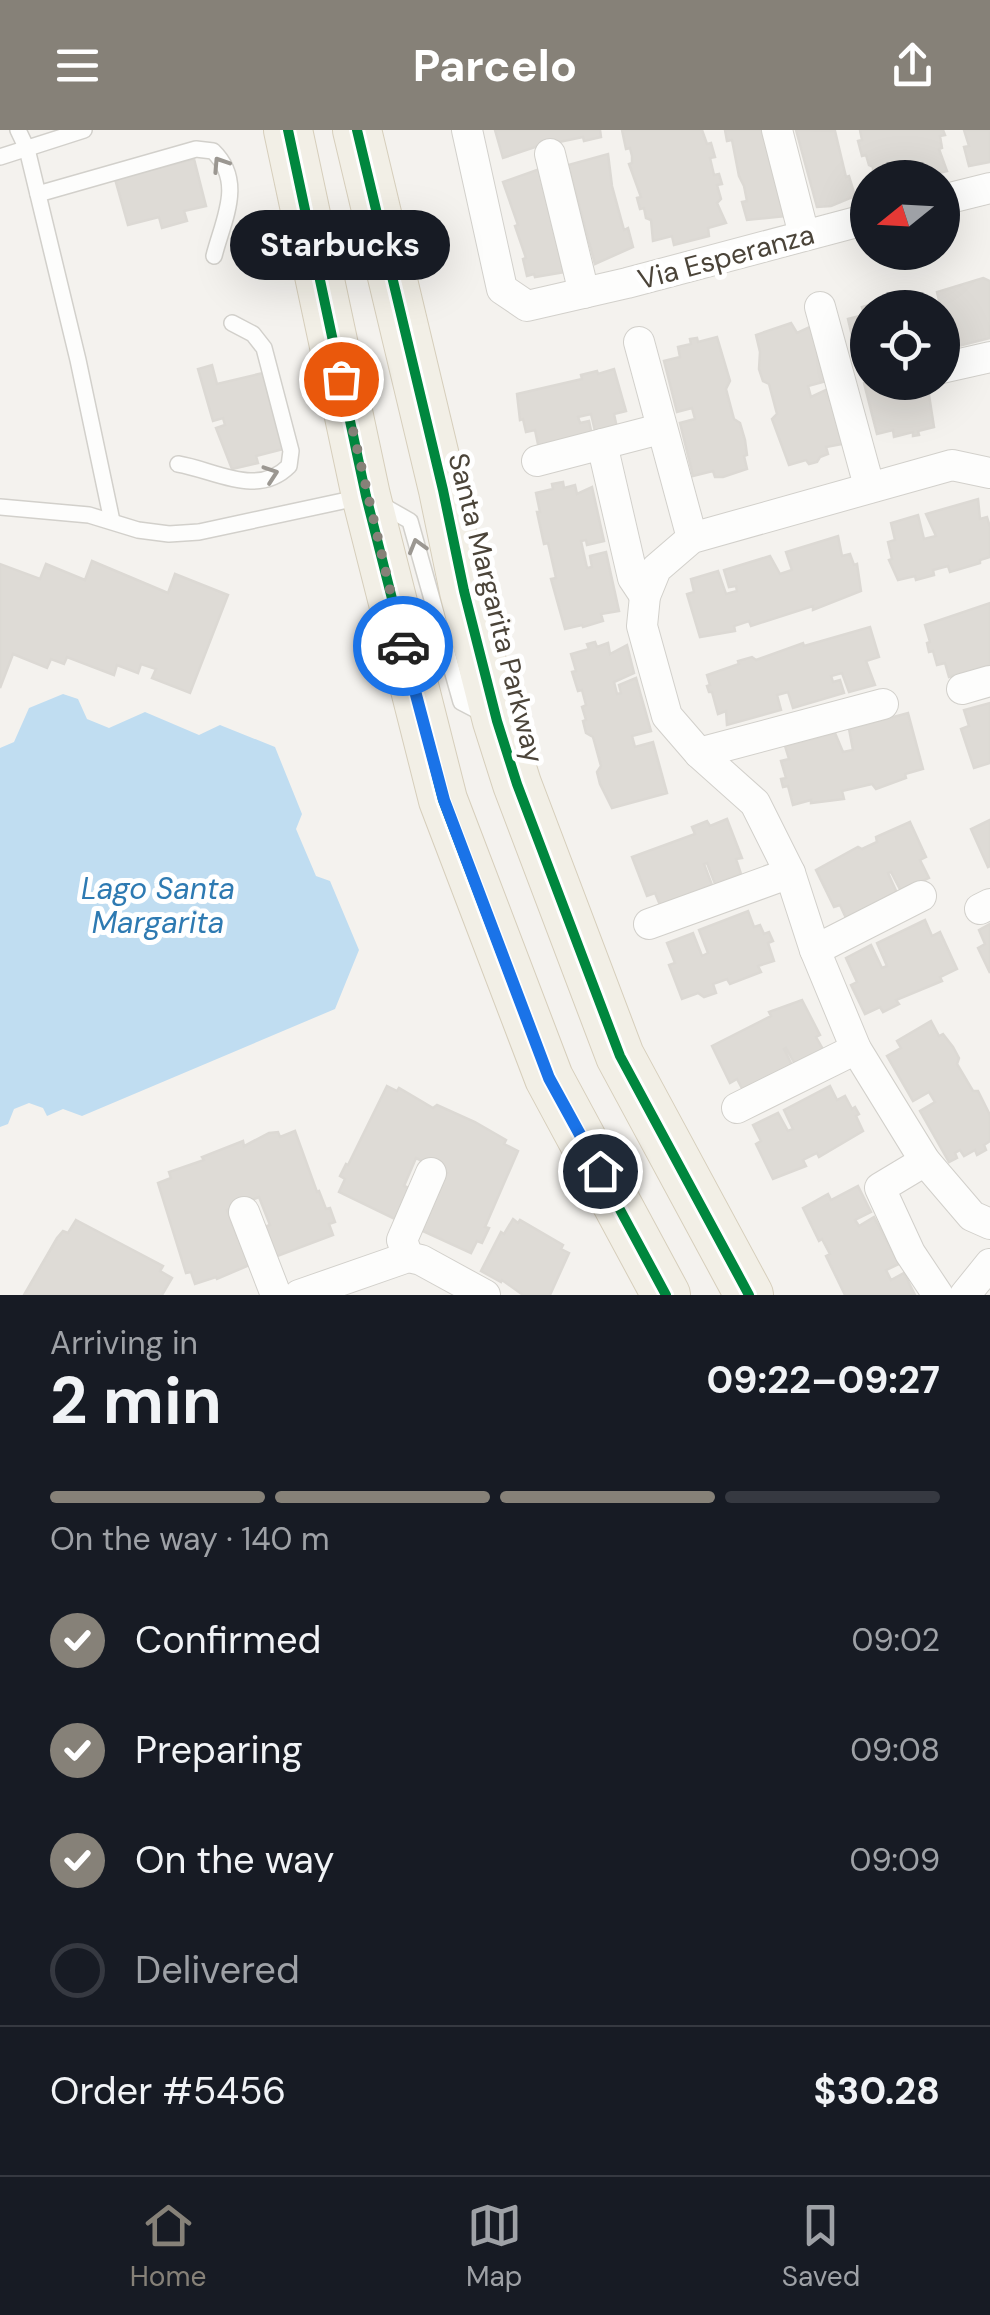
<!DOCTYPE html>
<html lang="en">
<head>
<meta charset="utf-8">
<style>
  :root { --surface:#171b24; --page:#20242c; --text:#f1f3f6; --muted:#9ea1a6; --line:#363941; --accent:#868178 }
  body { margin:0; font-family:"DM Sans",sans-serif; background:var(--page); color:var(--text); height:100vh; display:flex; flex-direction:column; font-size:38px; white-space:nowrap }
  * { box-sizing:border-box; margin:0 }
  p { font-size:32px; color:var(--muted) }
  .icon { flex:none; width:55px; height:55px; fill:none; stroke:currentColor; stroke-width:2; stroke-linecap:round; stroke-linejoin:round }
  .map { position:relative; height:1165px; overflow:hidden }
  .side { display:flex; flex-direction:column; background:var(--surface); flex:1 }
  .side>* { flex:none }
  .needle { width:65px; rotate:252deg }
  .controls { position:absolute; left:850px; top:30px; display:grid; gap:20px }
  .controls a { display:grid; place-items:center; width:110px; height:110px; border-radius:50%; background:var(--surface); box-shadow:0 10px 40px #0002; font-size:50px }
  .pin { position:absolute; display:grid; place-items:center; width:85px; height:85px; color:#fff; margin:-42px; border:5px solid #fff; border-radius:50%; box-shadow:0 2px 10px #0007 }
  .courier { position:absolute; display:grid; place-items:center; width:100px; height:100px; margin:-50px; border:8px solid #1a73e8; border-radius:50%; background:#fff; color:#222; box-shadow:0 2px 12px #0007 }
  .bubble { position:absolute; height:70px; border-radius:35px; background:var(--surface); box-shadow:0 10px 40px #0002; font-size:32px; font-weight:700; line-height:70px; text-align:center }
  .head em { font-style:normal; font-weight:700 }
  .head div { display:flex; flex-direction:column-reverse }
  .head { display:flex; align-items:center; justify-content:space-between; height:170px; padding:0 50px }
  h1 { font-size:65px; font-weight:700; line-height:75px }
  .bar { display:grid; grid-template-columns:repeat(4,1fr); gap:15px 10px; align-content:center; height:120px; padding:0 50px }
  .bar i { height:12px; border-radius:8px; background:var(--line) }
  .bar .on { background:var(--accent) }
  .bar p { grid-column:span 4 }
  .line { display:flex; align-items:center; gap:25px; padding:0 50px; border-top:2px solid var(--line) }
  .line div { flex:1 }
  ol { padding:0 50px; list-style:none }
  li { display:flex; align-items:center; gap:30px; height:110px }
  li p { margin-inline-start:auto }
  li .icon { padding:10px; border-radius:50%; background:var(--accent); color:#fff; stroke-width:4 }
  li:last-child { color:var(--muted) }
  li i { width:55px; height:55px; border:5px solid var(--line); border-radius:50% }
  header { display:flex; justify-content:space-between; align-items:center; height:130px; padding:0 50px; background:var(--accent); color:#fff; font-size:45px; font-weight:700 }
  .dock { display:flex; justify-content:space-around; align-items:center; height:140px; border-top:2px solid var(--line); background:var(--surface); font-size:28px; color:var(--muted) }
  .dock a { display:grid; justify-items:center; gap:5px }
  .dock .on { color:var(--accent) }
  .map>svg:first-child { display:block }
  .water { fill:#c0ddf1 }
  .building { fill:#dedbd6; stroke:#dcd9d4; stroke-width:2.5 }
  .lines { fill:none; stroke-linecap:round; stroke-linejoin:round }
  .lane-casing { stroke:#d2d0cb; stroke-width:18 }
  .street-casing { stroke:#d2d0cb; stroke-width:32 }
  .primary-casing { stroke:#d6cebb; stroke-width:50 }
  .lane { stroke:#fdfdfc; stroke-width:15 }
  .street { stroke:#fdfdfc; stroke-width:30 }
  .primary { stroke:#f2efe6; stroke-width:48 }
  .cycleway-casing { stroke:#fff; stroke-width:16 }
  .cycleway { stroke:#00873e; stroke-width:10 }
  .oneway { stroke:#9b9791 }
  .done { stroke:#868178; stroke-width:10; stroke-dasharray:0 18 }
  .route { stroke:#1a73e8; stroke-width:12 }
  .labels { text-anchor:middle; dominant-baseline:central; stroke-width:10; stroke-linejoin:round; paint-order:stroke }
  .street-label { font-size:28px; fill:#4b4439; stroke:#fff }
  .water-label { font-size:30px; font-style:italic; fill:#2e7ab2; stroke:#fff }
</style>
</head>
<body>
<header><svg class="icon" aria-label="menu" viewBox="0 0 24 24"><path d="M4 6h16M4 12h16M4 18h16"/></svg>Parcelo<svg class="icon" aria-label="share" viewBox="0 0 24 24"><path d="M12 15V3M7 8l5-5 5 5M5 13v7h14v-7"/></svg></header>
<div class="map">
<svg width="990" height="1165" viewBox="0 0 990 1165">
  <rect width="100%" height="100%" fill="#f4f2ee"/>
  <!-- water -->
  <polygon class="water" points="63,564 78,569 87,589 109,598 145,582 199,605 220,595 275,617 302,684 296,699 316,746 330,751 359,820 335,879 82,986 63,979 47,986 43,978 29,973 14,979 8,994 0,997 0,618 14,612 29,578"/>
  <!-- building -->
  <g class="building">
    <polygon points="495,0 600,0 601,7 584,11 583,7 535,17 503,28"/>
    <polygon points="622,0 702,0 707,14 711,13 715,27 710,28 714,45 719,44 722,54 717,55 721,69 717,73 726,93 708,98 709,106 674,115 672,106 653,111 651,90 646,88 644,78 640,79 637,68 641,67 629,34 632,33 632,26 630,18 626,19"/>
    <polygon points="725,0 768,0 787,86 747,90 742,72 747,71 744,56 739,46 732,10 727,11"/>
    <polygon points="796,0 835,1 846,47 849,46 855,66 831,76 817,77"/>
    <polygon points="860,0 943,0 945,5 940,6 942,18 939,19 947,41 930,45 931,48 873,48 873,37 869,35 866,25 862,26 858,11 862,10"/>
    <polygon points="964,0 990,0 990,32 969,36 964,17 969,16"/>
    <polygon points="608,24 612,56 624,100 628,98 633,117 595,134 568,35"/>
    <polygon points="194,29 206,76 184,81 187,91 162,98 159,87 128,95 115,49"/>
    <polygon points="540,39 565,142 535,147 534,144 527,146 523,129 526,128 515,96 518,95 503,52"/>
    <polygon points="983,148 990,151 990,208 954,217 955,202 947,203 937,162"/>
    <polygon points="900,167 903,178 868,178 868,240 860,240 848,189 864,185 862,177 876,173 876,170"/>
    <polygon points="791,193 797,203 812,196 826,251 808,256 811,267 828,259 842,314 826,317 828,324 820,327 817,332 809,334 806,330 789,335 772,289 777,284 769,254 763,251 759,239 760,222 756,205"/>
    <polygon points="717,207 730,251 726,259 734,289 740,293 745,310 747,325 744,326 747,339 723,347 715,347 713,341 693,346 680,293 695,289 692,278 677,282 664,231 680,227 678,217 691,214 690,209 697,208 698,212"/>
    <polygon points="212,235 217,254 263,243 283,319 256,326 258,333 232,339 216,298 225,295 223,288 213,291 198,239"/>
    <polygon points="614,239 626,281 614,284 617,298 595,301 591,284 578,287 580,293 589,291 592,305 539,319 535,300 526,302 523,289 520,290 517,264 582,249 581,245 597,241 598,244"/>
    <polygon points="867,251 927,252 934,297 918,301 919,305 913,306 913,302 894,307 893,300 877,304 864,253"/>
    <polygon points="563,352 564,358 575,355 577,364 592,357 604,411 587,415 586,410 581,411 587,438 592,437 590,426 606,422 619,481 601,484 603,491 583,497 582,495 565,499 551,449 556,448 548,413 544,414 537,382 540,382 536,363 553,359 552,354"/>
    <polygon points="978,369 980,389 987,387 990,397 990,427 980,430 980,433 950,442 948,436 933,440 934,445 916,450 915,446 898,450 889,430 892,429 888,412 895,410 891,393 918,385 924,409 936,406 926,384"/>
    <polygon points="838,406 842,426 850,424 854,435 857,434 861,461 813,480 813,476 751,496 749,491 734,496 735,501 700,507 687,464 694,462 691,449 718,441 726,464 737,461 736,456 729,457 724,440 770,426 780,444 792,440 786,422"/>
    <polygon points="92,431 168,463 175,444 228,465 190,563 152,548 156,539 141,534 138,543 117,535 114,545 67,527 64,534 51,529 47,538 13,524 0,558 0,434 40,449 46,434 85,450"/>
    <polygon points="990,473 990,535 949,547 945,533 937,535 933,521 929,522 927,513 930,512 925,495"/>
    <polygon points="870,497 879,527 866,531 875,555 849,562 842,543 831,546 833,552 840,550 844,563 793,578 788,562 777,565 781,580 727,595 726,581 718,584 712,562 709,562 707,556 710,555 707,545 739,534 738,531 752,527 756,530 803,513 804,516"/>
    <polygon points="595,512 597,517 608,513 610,524 627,515 634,543 614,552 617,564 621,563 619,555 636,548 651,601 632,606 635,617 653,612 667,663 612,678 600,654 597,642 601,636 593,607 586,603 583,591 586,590 582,577 586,575 582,560 578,561 572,542 576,541 571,524 589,519 587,514"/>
    <polygon points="990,573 990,633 974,638 961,599 969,596 964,580"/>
    <polygon points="908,583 923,639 905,644 906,648 876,659 872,654 842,661 844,669 811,673 811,670 793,675 788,656 783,657 781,649 786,648 781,631 789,629 785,616 835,603 843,622 853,620 849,599"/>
    <polygon points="727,689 742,728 736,729 741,744 715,754 707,733 704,734 712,755 660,775 655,763 647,766 632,727 695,704 692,697 707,691 710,696"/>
    <polygon points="990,690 990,736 988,737 971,699"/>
    <polygon points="910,692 926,727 920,730 929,748 901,761 891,742 888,743 897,763 846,788 840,775 834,777 816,740 858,717 862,719 877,712 876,707"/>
    <polygon points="748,781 754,797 760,795 764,804 769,802 773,811 768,813 774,831 758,836 761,842 730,854 727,849 713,854 716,863 704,867 698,863 682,869 669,835 675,833 667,813 693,803 702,826 708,823 699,800"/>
    <polygon points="925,790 932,806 940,802 957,839 940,847 942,851 896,870 899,874 883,882 880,877 865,884 851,855 857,852 846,828 871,815 882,838 887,836 877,813"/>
    <polygon points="990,794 990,843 978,818 985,814 979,800"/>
    <polygon points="802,870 820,905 816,907 824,921 796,936 786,918 784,919 793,937 744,962 737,949 730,953 712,916 771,886 769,882"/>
    <polygon points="931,891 939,906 943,904 953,917 959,928 957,934 973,961 978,961 990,985 990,1011 984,1015 986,1020 977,1025 975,1020 964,1026 960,1020 955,1023 957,1028 949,1032 920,981 935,972 929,962 913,971 887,926 901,918 897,911"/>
    <polygon points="387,956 397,961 399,958 433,978 437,975 475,992 506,1010 504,1014 518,1021 485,1097 489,1098 482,1113 477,1111 471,1123 414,1097 435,1070 447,1043 416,1028 404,1056 409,1058 395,1089 339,1062 345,1049 340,1046 346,1034 348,1035"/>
    <polygon points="830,956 837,970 845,966 852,979 855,977 859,984 856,986 863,1001 819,1027 817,1023 803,1030 806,1036 773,1049 756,1014 761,1011 753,995 778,983 788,1001 793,999 784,980"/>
    <polygon points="295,1001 317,1062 319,1061 326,1079 330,1078 335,1092 329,1094 333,1105 275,1127 264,1097 270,1095 259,1067 227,1080 237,1107 244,1105 254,1133 217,1149 216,1147 195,1154 191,1142 186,1143 158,1053 171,1048 169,1042 204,1030 202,1027 243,1011 244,1016 269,1003 278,1002 280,1007"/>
    <polygon points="858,1056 871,1082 855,1090 859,1096 874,1087 899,1134 886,1140 891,1150 904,1143 915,1165 845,1165 826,1126 830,1124 822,1109 819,1111 803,1078 828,1064 831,1070"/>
    <polygon points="513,1089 518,1093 520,1090 563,1115 561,1119 569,1123 550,1165 523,1165 502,1150 501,1152 481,1141 501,1102 504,1104"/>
    <polygon points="76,1090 163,1136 160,1141 172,1148 162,1165 24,1165 57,1108 63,1101 68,1103"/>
  </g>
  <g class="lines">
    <defs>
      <g id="lane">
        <polyline points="18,0 27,19 78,230 112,391"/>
        <polyline points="0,27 84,0"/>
        <path d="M38,64L196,19L213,21C245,52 223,90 214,126"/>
        <path d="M178,334C215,340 257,368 289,336L291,321L264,218L253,204L232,193"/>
        <polyline points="0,377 89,385 138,400 169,404 199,402 366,366 410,391 461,572 484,584"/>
      </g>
      <g id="street">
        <polyline points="467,0 502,159 527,176 627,153 868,89"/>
        <polyline points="777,0 804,105"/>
        <polyline points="550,24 584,163"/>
        <polyline points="942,70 990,58"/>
        <polyline points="820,177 869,356"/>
        <polyline points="639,212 692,408"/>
        <polyline points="942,238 990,227"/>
        <polyline points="602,314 633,448 645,466"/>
        <polyline points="537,331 660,299"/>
        <polyline points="990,343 952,335 692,408 656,439 645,466 642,496 667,586 699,623 755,673 790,743 815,820 856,919 925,1031 972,1086 990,1094"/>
        <polyline points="962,559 990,551"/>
        <polyline points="699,623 883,574"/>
        <polyline points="980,779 990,774"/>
        <polyline points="649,794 790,743"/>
        <polyline points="815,820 921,766"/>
        <polyline points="737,978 856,919"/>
        <polyline points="925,1031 880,1058 910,1123 938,1165"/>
        <polyline points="244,1082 276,1165"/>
        <polyline points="408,1127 402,1110 431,1043"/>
        <polyline points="299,1165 408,1127 421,1130 485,1165"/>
        <polyline points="965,1165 990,1134"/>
      </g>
      <g id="primary">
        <polyline points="288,0 366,366 443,670 549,948 666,1165"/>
        <polyline points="357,0 443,360 464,461 497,591 517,654 620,926 749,1165"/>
      </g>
    </defs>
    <!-- lane casing -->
    <use href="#lane" class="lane-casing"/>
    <!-- street casing -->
    <use href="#street" class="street-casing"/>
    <!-- primary casing -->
    <use href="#primary" class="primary-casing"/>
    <!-- lane -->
    <use href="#lane" class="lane"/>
    <!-- street -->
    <use href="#street" class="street"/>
    <!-- primary -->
    <use href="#primary" class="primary"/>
    <defs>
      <g id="cycleway">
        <polyline points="288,0 366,366 443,670 549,948 666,1165"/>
        <polyline points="357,0 443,360 464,461 497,591 517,654 620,926 749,1165"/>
      </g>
    </defs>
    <!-- cycleway casing -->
    <use href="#cycleway" class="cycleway-casing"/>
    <!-- cycleway -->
    <use href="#cycleway" class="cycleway"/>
  </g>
  <!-- one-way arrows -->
  <defs><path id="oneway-chevron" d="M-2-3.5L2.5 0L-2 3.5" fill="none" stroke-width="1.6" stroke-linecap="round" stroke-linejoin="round" transform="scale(2.5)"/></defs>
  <g class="oneway">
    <use href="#oneway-chevron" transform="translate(220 34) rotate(-123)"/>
    <use href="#oneway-chevron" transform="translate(271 344) rotate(-19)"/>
    <use href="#oneway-chevron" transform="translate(417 416) rotate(-106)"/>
  </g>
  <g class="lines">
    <!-- done -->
    <polyline class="done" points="341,249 403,516"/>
    <!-- route -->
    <polyline class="route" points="403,516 444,670 549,948 600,1041"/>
  </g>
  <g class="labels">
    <!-- street labels -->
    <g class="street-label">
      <text transform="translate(726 127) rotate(-15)">Via Esperanza</text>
      <text transform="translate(496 478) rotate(76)">Santa Margarita Parkway</text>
    </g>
    <!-- water labels -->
    <g class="water-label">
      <text x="158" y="758">Lago Santa<tspan x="158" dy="34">Margarita</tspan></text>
    </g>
  </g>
</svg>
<div class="controls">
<a><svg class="needle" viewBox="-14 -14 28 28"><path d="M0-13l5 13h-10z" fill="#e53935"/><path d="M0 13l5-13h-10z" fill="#9ea1a6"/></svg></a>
<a><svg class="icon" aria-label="locate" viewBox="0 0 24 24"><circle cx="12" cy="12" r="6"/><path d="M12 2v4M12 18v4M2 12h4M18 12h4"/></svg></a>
</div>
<div class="pin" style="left:341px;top:249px;background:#ea580c"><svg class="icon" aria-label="bag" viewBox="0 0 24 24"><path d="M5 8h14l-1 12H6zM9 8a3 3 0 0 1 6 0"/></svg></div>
<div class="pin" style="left:600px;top:1041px;background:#1f2937"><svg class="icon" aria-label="home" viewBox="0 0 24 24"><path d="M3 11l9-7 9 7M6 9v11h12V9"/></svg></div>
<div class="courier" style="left:403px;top:516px"><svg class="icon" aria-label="car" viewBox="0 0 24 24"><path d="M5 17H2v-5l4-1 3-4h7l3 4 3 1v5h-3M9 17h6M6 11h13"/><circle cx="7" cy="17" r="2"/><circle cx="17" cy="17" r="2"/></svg></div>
<div class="bubble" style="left:230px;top:80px;width:220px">Starbucks</div>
</div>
<section class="side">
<div class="head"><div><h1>2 min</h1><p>Arriving in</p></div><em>09:22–09:27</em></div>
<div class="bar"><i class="on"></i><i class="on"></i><i class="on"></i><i></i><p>On the way · 140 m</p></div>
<ol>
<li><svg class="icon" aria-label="check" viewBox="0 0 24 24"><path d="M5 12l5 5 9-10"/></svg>Confirmed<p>09:02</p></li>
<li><svg class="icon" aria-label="check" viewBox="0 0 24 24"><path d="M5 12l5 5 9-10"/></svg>Preparing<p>09:08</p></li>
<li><svg class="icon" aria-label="check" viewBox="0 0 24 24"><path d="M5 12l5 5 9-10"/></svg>On the way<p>09:09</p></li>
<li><i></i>Delivered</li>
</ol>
<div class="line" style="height:130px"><div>Order #5456</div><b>$30.28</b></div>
</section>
<nav class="dock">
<a class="on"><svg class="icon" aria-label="home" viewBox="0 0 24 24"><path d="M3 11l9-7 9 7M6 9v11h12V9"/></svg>Home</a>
<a><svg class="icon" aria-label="map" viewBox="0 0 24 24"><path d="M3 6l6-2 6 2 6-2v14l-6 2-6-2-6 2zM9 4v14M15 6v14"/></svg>Map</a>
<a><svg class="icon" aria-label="saved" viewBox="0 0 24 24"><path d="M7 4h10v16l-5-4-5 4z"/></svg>Saved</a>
</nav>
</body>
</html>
